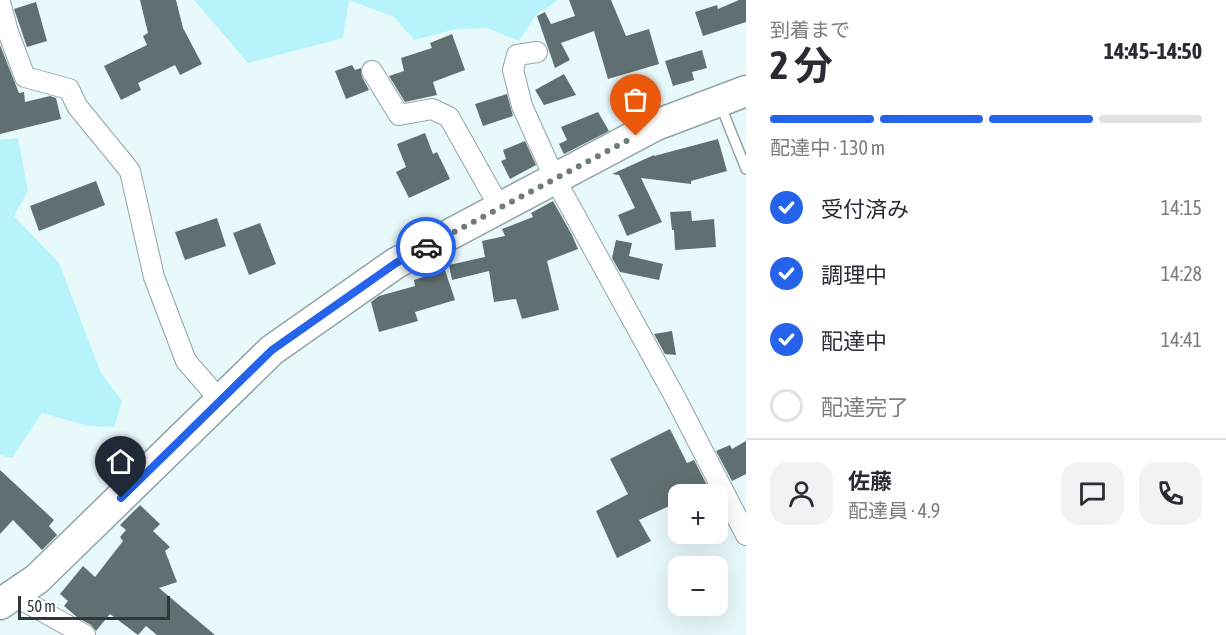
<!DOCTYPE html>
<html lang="ja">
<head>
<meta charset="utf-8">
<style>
  :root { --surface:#fff; --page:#f2f2f3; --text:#2b2b33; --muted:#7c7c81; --line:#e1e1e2; --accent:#2563eb }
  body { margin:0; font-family:"Asap Condensed","Noto Sans JP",sans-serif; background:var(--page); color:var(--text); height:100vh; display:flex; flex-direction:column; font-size:22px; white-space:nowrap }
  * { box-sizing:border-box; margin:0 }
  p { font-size:20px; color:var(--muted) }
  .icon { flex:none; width:33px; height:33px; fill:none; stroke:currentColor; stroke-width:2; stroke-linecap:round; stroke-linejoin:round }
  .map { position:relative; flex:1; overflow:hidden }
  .sheet { display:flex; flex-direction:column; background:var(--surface); width:480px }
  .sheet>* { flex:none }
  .fabs { position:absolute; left:668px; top:484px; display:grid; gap:12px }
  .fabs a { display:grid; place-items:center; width:60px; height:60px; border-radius:12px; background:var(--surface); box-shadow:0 6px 24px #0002; font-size:30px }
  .scale { position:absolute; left:18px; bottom:15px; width:152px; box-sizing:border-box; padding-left:6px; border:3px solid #313738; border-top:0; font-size:16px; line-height:21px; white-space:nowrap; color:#313738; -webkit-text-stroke:4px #fff; paint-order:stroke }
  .pin { position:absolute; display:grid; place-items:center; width:51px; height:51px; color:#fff; margin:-62px -26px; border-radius:50% 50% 50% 0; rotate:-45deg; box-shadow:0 0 6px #0007 }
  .pin .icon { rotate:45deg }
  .courier { position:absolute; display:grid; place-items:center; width:60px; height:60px; margin:-30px; border:4px solid #2563eb; border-radius:50%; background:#fff; color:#222; box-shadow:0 2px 8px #0007 }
  .head em { font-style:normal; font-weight:700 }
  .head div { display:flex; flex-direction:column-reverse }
  .head { display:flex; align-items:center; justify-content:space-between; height:102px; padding:0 24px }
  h1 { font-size:39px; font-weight:700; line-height:45px }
  .bar { display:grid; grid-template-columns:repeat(4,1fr); gap:9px 6px; align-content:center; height:72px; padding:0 24px }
  .bar i { height:8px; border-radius:4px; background:var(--line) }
  .bar .on { background:var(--accent) }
  .bar p { grid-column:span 4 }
  .line { display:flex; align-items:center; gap:15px; padding:0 24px; border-top:2px solid var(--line) }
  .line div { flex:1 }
  .round { display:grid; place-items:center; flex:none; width:63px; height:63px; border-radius:18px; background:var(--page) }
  ol { padding:0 24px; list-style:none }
  li { display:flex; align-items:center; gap:18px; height:66px }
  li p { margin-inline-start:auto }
  li .icon { padding:6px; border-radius:50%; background:var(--accent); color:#fff; stroke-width:4 }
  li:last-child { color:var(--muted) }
  li i { width:33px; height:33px; border:3px solid var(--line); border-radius:50% }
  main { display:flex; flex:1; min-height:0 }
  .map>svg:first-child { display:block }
  .green { fill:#b7f3fb }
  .building { fill:#607072 }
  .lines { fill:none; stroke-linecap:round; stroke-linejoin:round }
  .service-casing { stroke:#94a4a6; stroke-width:12 }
  .minor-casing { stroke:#94a4a6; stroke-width:22 }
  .primary-casing { stroke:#94a4a6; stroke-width:33 }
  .service { stroke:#fff; stroke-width:9 }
  .minor { stroke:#fff; stroke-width:20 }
  .primary { stroke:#fff; stroke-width:30 }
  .done { stroke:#717b7d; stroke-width:6; stroke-dasharray:0 10.8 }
  .route { stroke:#2563eb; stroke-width:8 }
</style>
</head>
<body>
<main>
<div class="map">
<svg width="746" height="635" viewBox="0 0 746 635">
  <rect width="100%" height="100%" fill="#e8f9fc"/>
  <!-- green -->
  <g class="green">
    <polygon points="194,0 558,0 535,16 519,41 487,28 457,29 414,40 394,17 349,0 343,38 248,63"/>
    <polygon points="18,138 28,191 14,216 59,263 101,373 122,401 114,427 88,426 42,413 12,458 0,455 0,140"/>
  </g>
  <!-- building -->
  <g class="building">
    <polygon points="140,0 176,0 183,28 202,64 180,75 175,65 138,83 141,90 121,100 104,66 147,45 143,36 148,33"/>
    <polygon points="569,0 611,0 626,36 649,29 659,64 608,79 594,31 561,43 570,60 555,68 537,16 545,12 551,24 575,16"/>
    <polygon points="739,0 746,0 746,22 703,36 695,12 717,5 718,9"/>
    <polygon points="36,2 47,41 27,47 14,9"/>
    <polygon points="452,34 465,70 433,82 437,95 405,102 389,76 404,71 401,58 432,48 430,43"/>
    <polygon points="0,45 19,93 24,92 25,102 50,96 56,98 61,119 0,134"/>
    <polygon points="702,50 707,68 692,72 694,80 673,86 665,61"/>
    <polygon points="352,65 355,70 361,68 362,77 369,90 346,99 335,71"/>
    <polygon points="564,74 576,95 544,105 535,90"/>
    <polygon points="507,94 513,116 483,126 475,104"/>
    <polygon points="598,112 609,131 564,154 559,144 567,140 561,127"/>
    <polygon points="425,133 433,154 437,152 450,179 409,198 396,172 406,167 397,144"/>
    <polygon points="718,139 727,171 691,181 691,184 641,178 662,222 627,236 618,215 635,208 619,175 612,174 654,155 654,156"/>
    <polygon points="525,141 536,165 510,179 501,161 506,159 503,150"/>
    <polygon points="96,181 105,205 39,231 30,206"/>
    <polygon points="553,201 572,235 578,249 547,261 559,310 522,319 516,299 494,302 489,271 452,280 449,265 485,257 482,241 505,236 502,229 533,217 531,213"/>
    <polygon points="691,211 692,221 714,219 716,247 675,250 674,230 672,230 670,212"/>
    <polygon points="217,218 226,246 185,260 175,232"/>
    <polygon points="260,223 276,264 249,275 233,233"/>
    <polygon points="616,240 632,243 629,256 663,264 659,280 620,272 612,258"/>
    <polygon points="445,270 455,300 415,312 418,321 379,332 371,302 379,296 415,286 414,280"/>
    <polygon points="672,331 676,355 665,354 654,334"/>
    <polygon points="670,429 687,463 694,460 709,489 695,495 678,495 678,502 639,520 651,541 617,558 596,511 628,494 610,459"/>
    <polygon points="746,441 746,474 732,481 716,451 730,445 732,449"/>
    <polygon points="0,470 54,520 49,526 57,535 42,550 13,520 0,534"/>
    <polygon points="140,505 160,524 153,531 170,547 165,551 177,582 159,588 215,635 157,635 146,626 138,635 110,614 96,631 91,625 78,618 64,606 68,601 60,594 83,566 95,577 123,541 120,537 126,530 120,525"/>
  </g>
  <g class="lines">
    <defs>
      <polyline id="service" points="720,104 746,169"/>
      <g id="minor">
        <polyline points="0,2 8,32 25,77 69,89 77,106 130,171 154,277 186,361 220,400"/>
        <polyline points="537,52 517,55 513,70 522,106 555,179 676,399 746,535"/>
        <polyline points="372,71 399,115 432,109 449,117 500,208"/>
        <polyline points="13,595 85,635"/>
      </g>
      <polyline id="primary" points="0,604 37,579 272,350 396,263 656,125 746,91"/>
    </defs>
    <!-- service casing -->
    <use href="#service" class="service-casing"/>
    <!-- minor casing -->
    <use href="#minor" class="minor-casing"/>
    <!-- primary casing -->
    <use href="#primary" class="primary-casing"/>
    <!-- service -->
    <use href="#service" class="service"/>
    <!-- minor -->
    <use href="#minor" class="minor"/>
    <!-- primary -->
    <use href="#primary" class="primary"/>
  </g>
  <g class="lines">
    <!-- done -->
    <polyline class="done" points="426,247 636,136"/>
    <!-- route -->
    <polyline class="route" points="121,498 272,350 396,263 426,247"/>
  </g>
</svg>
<div class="fabs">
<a>+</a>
<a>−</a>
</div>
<div class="scale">50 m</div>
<div class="pin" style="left:636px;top:136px;background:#ea580c"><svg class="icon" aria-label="bag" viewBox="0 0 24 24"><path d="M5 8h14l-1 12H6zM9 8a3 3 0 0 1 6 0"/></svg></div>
<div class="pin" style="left:121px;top:498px;background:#1f2937"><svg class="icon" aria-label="home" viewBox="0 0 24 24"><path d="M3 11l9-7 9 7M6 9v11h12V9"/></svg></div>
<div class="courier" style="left:426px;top:247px"><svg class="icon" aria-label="car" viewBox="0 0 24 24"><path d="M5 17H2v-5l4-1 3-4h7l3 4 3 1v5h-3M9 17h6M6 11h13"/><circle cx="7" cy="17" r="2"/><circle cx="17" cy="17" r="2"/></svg></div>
</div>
<section class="sheet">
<div class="head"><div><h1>2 分</h1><p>到着まで</p></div><em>14:45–14:50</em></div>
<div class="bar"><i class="on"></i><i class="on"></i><i class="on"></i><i></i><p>配達中 · 130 m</p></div>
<ol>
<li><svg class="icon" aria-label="check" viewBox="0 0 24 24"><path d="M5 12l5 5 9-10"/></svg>受付済み<p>14:15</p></li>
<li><svg class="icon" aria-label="check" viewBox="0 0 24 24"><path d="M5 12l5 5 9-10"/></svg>調理中<p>14:28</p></li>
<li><svg class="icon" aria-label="check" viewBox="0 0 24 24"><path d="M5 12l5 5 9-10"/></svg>配達中<p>14:41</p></li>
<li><i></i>配達完了</li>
</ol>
<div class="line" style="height:108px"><a class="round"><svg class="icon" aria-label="person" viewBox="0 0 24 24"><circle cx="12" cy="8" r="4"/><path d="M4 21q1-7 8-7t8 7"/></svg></a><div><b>佐藤</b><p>配達員 · 4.9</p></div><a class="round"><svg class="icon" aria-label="chat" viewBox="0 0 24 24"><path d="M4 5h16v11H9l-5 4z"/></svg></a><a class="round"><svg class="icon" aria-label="phone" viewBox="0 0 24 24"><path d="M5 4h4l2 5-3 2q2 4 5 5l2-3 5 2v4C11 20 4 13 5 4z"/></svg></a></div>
</section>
</main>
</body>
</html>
